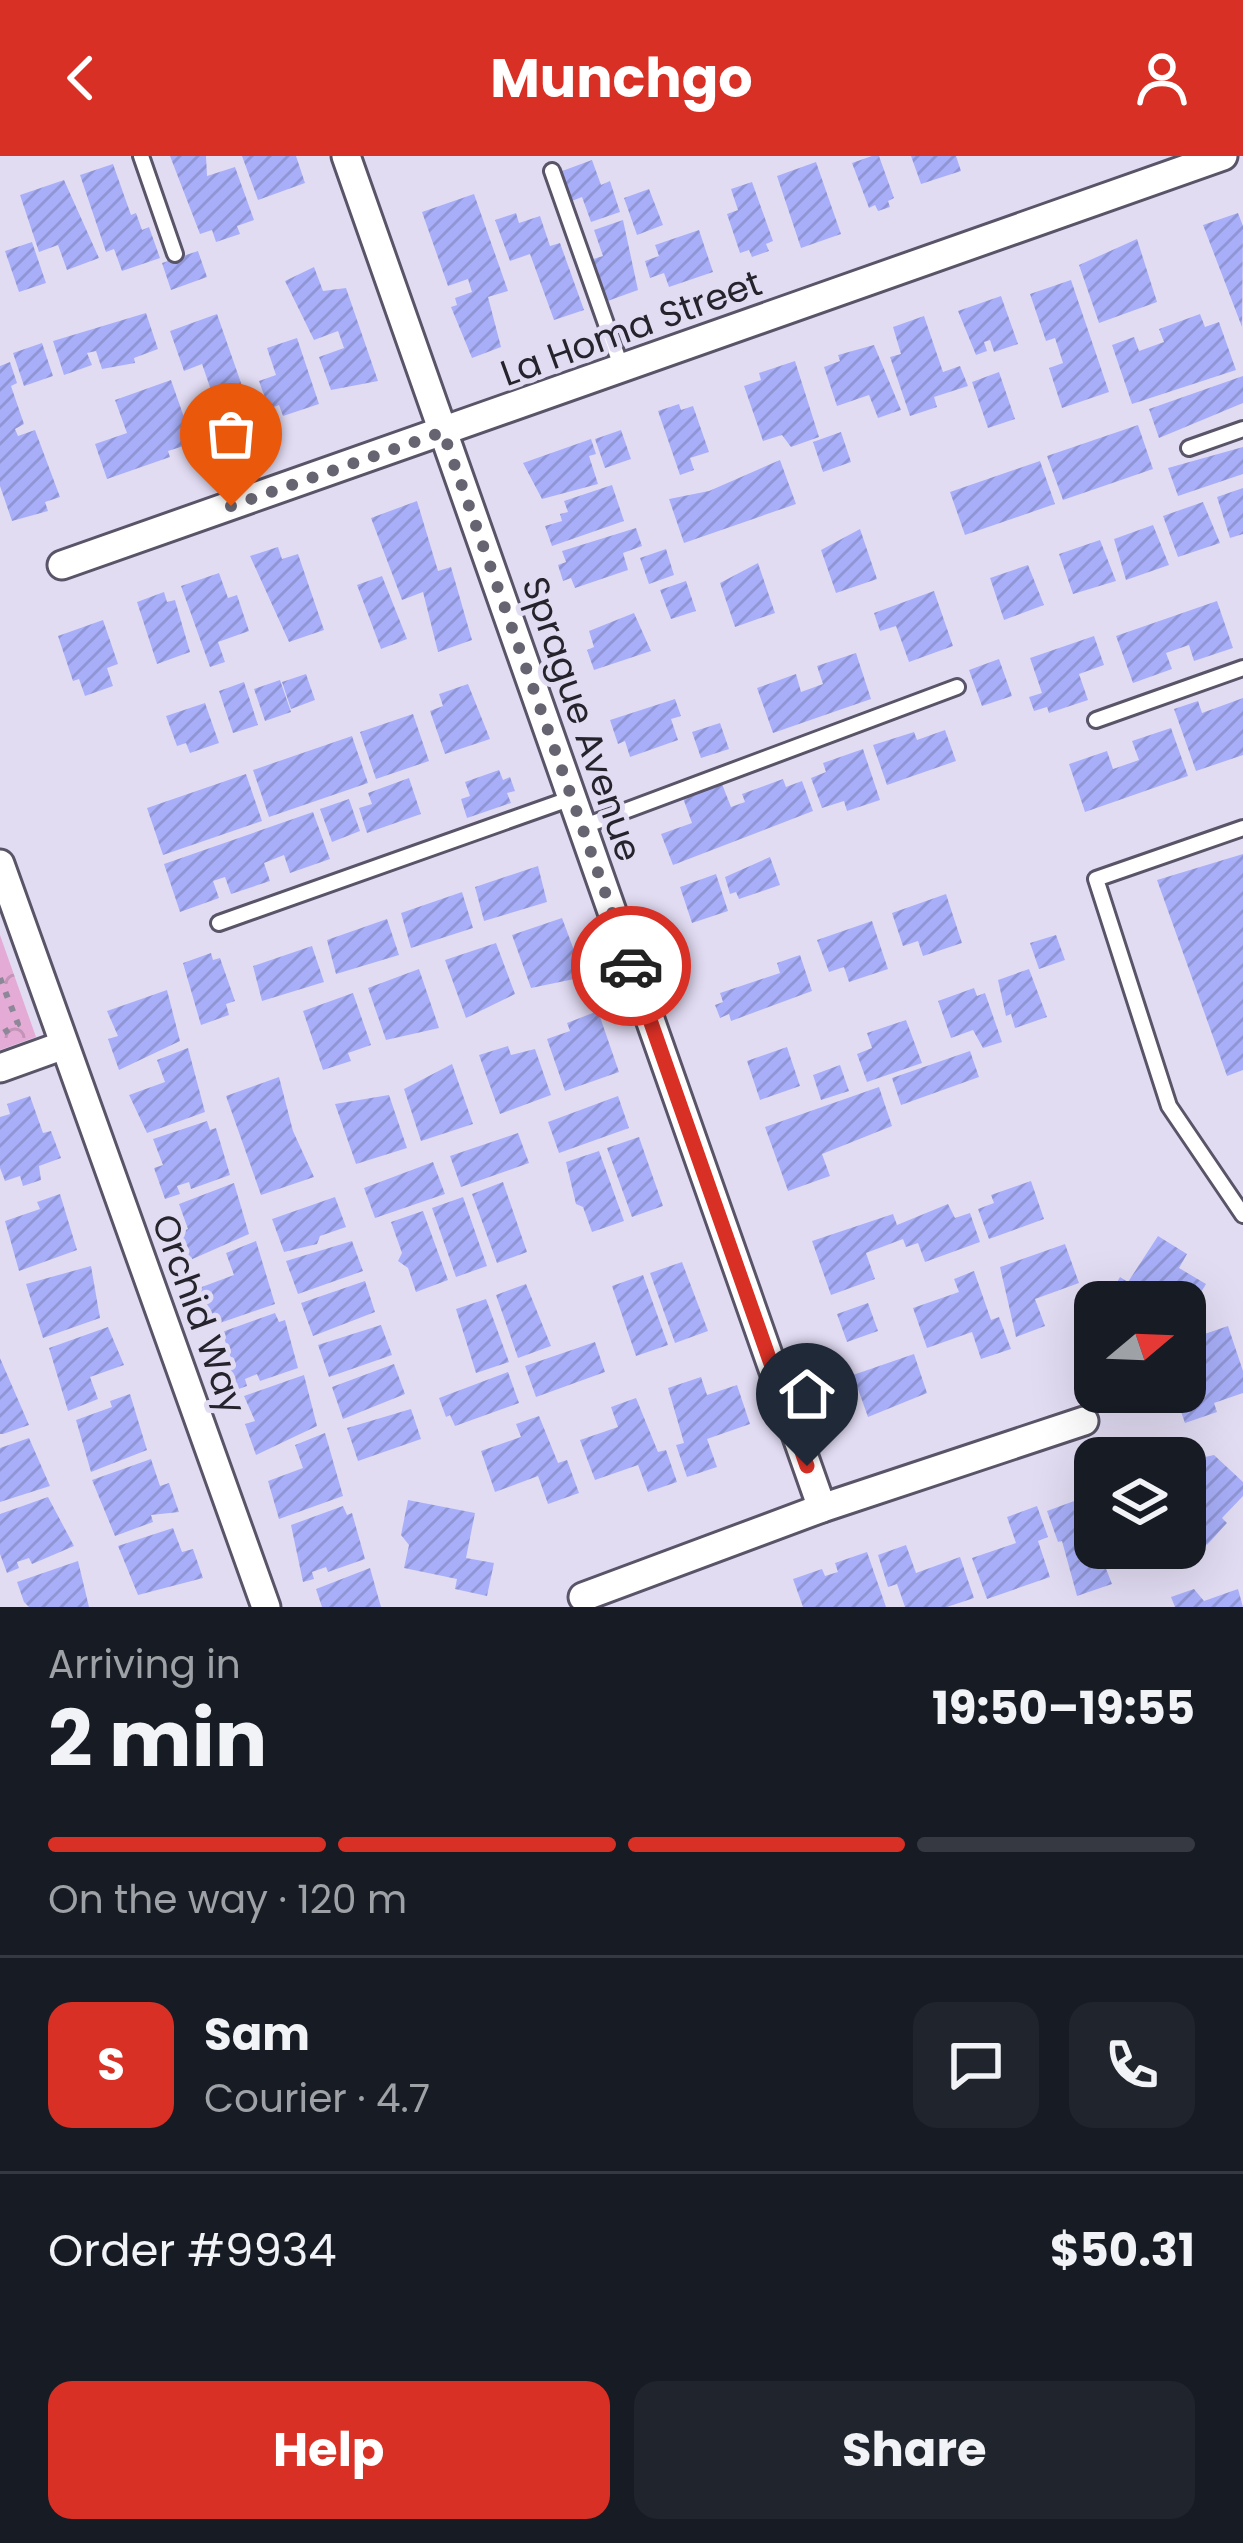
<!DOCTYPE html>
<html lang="en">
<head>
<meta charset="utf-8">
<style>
  :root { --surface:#171b24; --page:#20242c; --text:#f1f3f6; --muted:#9ea1a6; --line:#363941; --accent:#d93025 }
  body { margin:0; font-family:Poppins,sans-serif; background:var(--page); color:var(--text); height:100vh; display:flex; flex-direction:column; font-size:45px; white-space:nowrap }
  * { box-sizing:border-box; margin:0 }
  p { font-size:39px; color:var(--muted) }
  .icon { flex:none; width:66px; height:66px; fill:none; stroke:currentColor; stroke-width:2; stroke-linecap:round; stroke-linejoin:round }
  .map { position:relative; height:1451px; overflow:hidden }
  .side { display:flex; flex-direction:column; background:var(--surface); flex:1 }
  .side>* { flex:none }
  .needle { width:78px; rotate:71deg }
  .tools { position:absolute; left:1074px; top:1125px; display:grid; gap:24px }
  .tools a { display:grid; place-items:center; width:132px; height:132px; border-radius:24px; background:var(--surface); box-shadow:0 12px 48px #0002; font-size:60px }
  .pin { position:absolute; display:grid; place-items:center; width:102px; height:102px; color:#fff; margin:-123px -51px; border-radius:50% 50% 50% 0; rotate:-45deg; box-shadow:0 0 12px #0007 }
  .pin .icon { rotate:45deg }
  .courier { position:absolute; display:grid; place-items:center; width:120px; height:120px; margin:-60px; border:9px solid #d93025; border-radius:50%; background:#fff; color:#222; box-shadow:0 3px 15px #0007 }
  .overview em { font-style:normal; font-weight:700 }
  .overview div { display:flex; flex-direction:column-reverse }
  .overview { display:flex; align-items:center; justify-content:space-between; height:204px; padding:0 48px }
  h1 { font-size:78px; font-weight:700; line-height:90px }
  .bar { display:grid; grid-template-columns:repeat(4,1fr); gap:18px 12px; align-content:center; height:144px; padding:0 48px }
  .bar i { height:15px; border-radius:9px; background:var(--line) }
  .bar .active { background:var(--accent) }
  .bar p { grid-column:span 4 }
  .line { display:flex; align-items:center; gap:30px; padding:0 48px; border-top:3px solid var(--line) }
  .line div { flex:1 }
  .round { display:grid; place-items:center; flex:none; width:126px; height:126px; border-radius:24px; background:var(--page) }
  .action { display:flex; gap:24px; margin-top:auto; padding:24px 48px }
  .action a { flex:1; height:138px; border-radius:24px; background:var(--accent); color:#fff; font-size:48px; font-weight:700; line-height:138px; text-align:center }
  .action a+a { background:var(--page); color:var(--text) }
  header { display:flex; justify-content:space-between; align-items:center; height:156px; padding:0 48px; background:var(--accent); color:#fff; font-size:54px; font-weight:700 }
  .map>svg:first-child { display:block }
  .park { fill:url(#park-crowns) }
  .building { fill:url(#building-hatch) }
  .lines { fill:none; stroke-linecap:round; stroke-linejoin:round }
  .service-casing { stroke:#595467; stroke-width:20 }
  .minor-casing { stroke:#595467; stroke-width:33 }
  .path { stroke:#8c8898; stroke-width:6; stroke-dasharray:6 9; stroke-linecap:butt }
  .service { stroke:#fff; stroke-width:14 }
  .minor { stroke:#fff; stroke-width:27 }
  .done { stroke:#676471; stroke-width:12; stroke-dasharray:0 21.6 }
  .route { stroke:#d93025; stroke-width:15 }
  .labels { text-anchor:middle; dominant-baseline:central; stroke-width:10; stroke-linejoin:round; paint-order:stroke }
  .street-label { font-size:36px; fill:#25232b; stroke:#e2dcf3 }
</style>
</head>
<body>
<header><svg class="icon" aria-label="back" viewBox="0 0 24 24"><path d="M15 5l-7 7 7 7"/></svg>Munchgo<svg class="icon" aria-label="person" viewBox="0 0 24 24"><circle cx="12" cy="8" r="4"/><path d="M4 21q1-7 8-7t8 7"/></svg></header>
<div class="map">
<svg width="1243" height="1451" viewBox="0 0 1243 1451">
  <defs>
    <pattern id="park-crowns" width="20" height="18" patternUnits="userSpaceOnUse" patternTransform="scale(3)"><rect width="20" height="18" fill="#e3abd6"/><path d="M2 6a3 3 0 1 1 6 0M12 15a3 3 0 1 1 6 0" fill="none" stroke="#c393b8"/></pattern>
    <pattern id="building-hatch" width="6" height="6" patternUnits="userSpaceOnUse" patternTransform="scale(3)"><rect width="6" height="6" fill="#a8aff8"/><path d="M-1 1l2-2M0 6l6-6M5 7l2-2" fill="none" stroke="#9096d5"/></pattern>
  </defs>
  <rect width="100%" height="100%" fill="#e2dcf3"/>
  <!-- park -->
  <polygon class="park" points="0,779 36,881 0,894"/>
  <!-- building -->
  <g class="building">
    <polygon points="170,0 206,0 207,20 235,11 254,64 237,70 240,78 216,86 212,74 200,78"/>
    <polygon points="242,0 296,0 305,27 258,44"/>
    <polygon points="872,0 879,0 894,42 888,45 890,51 878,55 875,49 869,52 852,7"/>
    <polygon points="911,0 956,0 961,15 921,28"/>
    <polygon points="592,4 601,29 610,25 620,56 591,66 582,41 564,48 554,18"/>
    <polygon points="816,6 841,78 801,92 777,20"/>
    <polygon points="113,8 131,59 136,57 142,74 149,71 160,102 122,115 114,93 106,96 80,19"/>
    <polygon points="64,24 99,102 67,114 58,89 39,96 20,39"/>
    <polygon points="752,26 773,85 766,88 769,95 752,101 749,94 740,97 727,58 738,54 731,33"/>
    <polygon points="649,33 663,69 637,79 624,42"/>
    <polygon points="474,38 508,135 488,141 501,191 472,202 451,151 457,149 455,142 472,136 468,123 448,130 422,56"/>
    <polygon points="516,57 519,67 540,60 550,90 560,87 584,154 554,164 530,98 510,105 495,64"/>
    <polygon points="1238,57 1243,70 1242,171 1203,69"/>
    <polygon points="623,64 638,134 602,147 587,105 603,100 594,74"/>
    <polygon points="699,74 713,116 669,131 664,117 650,122 645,105 659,100 655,89"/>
    <polygon points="1137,83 1157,146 1099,167 1079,109"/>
    <polygon points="32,86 46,127 19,136 5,95"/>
    <polygon points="198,95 207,121 171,134 162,107"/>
    <polygon points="314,111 323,135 346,132 378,225 331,234 319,201 344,192 338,175 314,184 285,125"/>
    <polygon points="1071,124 1109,236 1062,252 1049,212 1063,207 1055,182 1046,185 1030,138"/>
    <polygon points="1001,140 1018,188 994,196 990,184 984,186 987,195 976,199 958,155"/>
    <polygon points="146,157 158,193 134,202 135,207 102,213 96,195 87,197 92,209 64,219 53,185"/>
    <polygon points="217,158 256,270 218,283 202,237 211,234 202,208 184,215 170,175"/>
    <polygon points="1200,158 1205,171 1219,166 1236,214 1132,248 1112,189 1134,181 1139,195 1164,186 1159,173"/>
    <polygon points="924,160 943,216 960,210 968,230 934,241 937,251 910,260 890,201 901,198 893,171"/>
    <polygon points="297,182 319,248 283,260 279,249 269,253 259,225 276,219 267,192"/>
    <polygon points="42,187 53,220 24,230 13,197"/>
    <polygon points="874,189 901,254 878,262 869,239 837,250 824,211 840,205 838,199"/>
    <polygon points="795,205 819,281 791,291 782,279 763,285 744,230 761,224 759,217"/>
    <polygon points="10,206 17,227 11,230 24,268 15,273 18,280 35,274 60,341 45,346 48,355 12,365 0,330 0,210"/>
    <polygon points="999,216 1015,263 988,272 972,226"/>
    <polygon points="1243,220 1243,247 1159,282 1149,253"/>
    <polygon points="171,224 193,287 168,295 170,301 107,323 95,288 127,277 115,244"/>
    <polygon points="679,248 681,254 693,250 709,296 690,302 694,314 680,319 658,255"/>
    <polygon points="1138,269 1153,313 1063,344 1047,300"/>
    <polygon points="621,274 631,303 605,312 595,283"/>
    <polygon points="841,276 851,306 823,316 813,286"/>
    <polygon points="591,283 596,298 589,300 598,328 542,343 523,307"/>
    <polygon points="1243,291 1243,318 1178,340 1168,312"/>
    <polygon points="780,304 796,348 684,387 669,343 709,335"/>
    <polygon points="1040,305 1055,348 965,379 950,336"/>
    <polygon points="612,329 624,365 552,390 545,370 562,365 560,358 568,356 564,345"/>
    <polygon points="1243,332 1243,378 1230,382 1217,341"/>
    <polygon points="417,345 438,415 451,411 472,484 438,496 423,436 402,444 371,362"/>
    <polygon points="1203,346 1220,387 1178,401 1163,360"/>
    <polygon points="1153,369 1169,409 1126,424 1114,383"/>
    <polygon points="636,372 642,390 623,397 628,414 575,432 571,422 563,425 558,409 566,406 562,395"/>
    <polygon points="860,373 877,423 836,437 821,394"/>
    <polygon points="1100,384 1116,425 1073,438 1059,398"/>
    <polygon points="278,391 282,403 298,398 324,474 289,486 250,400"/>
    <polygon points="666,393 674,419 649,428 640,402"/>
    <polygon points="758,407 775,457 735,471 720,427"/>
    <polygon points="1028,409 1044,449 1004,464 990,422"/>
    <polygon points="219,417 228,442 237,439 249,475 218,486 225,506 210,511 181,430"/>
    <polygon points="382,420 407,483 381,493 357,429"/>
    <polygon points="686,425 696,455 671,463 660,434"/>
    <polygon points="934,435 953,490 909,506 896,470 880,475 874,457"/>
    <polygon points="164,436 167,446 175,444 190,496 157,508 137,446"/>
    <polygon points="1217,445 1233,492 1194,505 1189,489 1166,497 1172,513 1133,527 1116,480"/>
    <polygon points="634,457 651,495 594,514 587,494 594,491 589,475"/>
    <polygon points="103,464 118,508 107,512 113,530 85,540 79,523 73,525 58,480"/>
    <polygon points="1094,480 1104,509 1079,518 1088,544 1049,557 1047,551 1034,555 1029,541 1042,537 1030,502"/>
    <polygon points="856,497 871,543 773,577 757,532 796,518 801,536 823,528 817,510"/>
    <polygon points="999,503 1012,540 982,550 969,514"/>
    <polygon points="306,518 315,544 291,553 282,526"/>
    <polygon points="280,524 291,556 265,565 254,533"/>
    <polygon points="244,526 258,569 233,577 219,535"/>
    <polygon points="468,528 490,583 445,598 430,555 443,550 439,538"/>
    <polygon points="1243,542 1243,599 1196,615 1174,553 1198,545 1202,557"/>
    <polygon points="675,543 681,560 671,563 678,584 630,601 625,585 618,588 610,564"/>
    <polygon points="205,547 219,587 190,597 186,587 177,590 166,560"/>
    <polygon points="413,558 429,605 376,623 360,576"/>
    <polygon points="720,567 729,593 701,602 692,576"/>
    <polygon points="1171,572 1188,620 1085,656 1069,608 1107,595 1113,613 1139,604 1132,585"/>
    <polygon points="945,574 956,605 887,629 873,589 914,576 917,584"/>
    <polygon points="352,580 368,627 269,661 253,614"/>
    <polygon points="863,593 880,644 847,655 844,645 822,652 811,622 826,616 823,607"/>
    <polygon points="499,614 503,624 510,621 515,635 507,637 511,647 467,662 461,643 470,640 465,626"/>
    <polygon points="246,618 262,665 163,699 147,652"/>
    <polygon points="409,622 421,658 367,677 359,652 372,648 368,637"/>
    <polygon points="783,623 786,631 802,625 813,655 673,709 661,678 692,667 683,642 722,628 731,651 745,646 742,638"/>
    <polygon points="349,643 360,675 332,686 320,653"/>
    <polygon points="313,656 330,703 290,717 284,699 264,707 270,725 231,738 225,721 213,725 219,742 180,756 164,708"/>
    <polygon points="1243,698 1243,914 1227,920 1157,724"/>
    <polygon points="770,701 780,729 739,743 736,736 730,738 725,721"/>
    <polygon points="538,710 547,746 484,765 475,731"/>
    <polygon points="716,718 728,755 692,767 680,731"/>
    <polygon points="462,736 473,772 411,792 401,757"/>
    <polygon points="946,738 962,787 923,800 918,785 903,790 892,757"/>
    <polygon points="562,762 584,821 531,832 512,779"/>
    <polygon points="387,763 399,799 336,818 327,784"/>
    <polygon points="872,765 888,813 849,826 844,811 829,816 817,784"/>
    <polygon points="1056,779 1065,804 1039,813 1030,787"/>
    <polygon points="496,787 515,838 466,862 445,804"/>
    <polygon points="312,790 324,826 262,845 253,810"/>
    <polygon points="211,797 213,804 220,802 235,845 226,848 229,859 201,869 183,807"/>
    <polygon points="800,799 812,835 731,865 729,858 720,862 715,849 723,846 720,837 780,817 777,807"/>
    <polygon points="419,813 439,872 386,884 368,832"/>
    <polygon points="1029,813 1047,861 1015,872 1011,858 1006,860 998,824"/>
    <polygon points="974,832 977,840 985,837 1002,886 983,892 973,874 951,882 938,845"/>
    <polygon points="167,834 180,885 119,914 108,883 118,880 107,855"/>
    <polygon points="353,837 371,889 348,897 351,905 323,914 303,855"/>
    <polygon points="598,855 619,916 565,935 547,883 570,875 567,867"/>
    <polygon points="906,864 922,907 867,926 857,898 872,892 867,877"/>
    <polygon points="508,890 511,899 535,893 551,939 500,958 479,899"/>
    <polygon points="787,891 800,930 760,944 747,905"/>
    <polygon points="188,892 205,956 147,977 129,939 165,926 157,904"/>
    <polygon points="970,895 979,921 901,949 892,922"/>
    <polygon points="452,908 473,968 421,985 404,933"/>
    <polygon points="840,909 849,935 821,944 813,919"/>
    <polygon points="279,921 293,975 314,1021 261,1039 226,940"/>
    <polygon points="879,931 892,970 822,998 830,1020 788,1035 765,971"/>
    <polygon points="389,939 407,992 356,1008 335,948"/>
    <polygon points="30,940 43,977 51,975 61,1002 39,1010 41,1024 23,1030 20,1020 5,1025 0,1012 0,961 10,958 7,948"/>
    <polygon points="618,940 629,972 559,997 548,966"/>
    <polygon points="207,965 210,974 216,972 230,1019 191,1033 189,1026 177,1030 180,1038 165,1043 154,1012 163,1009 153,983"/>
    <polygon points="518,977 529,1007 461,1031 450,1000"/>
    <polygon points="639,981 663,1050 632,1061 607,992"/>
    <polygon points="599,995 624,1065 592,1076 583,1051 576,1048 566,1006"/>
    <polygon points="433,1006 445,1038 375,1062 364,1032"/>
    <polygon points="1031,1025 1044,1063 989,1083 978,1053 994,1047 991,1039"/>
    <polygon points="503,1026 527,1096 497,1107 472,1038"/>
    <polygon points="234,1027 249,1078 188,1105 178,1077 188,1073 179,1048"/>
    <polygon points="60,1038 77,1094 19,1115 5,1065 40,1053 37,1046"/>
    <polygon points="335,1041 346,1071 320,1080 317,1088 284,1096 272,1063"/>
    <polygon points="463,1041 487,1110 456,1121 432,1052"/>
    <polygon points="948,1048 955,1062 970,1057 980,1086 925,1106 918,1087 906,1091 903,1083 866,1097 875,1123 831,1139 812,1085 893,1058 897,1069"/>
    <polygon points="423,1055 448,1124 416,1136 408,1112 398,1105 402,1097 391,1066"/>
    <polygon points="1158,1080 1187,1098 1179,1112 1206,1128 1185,1163 1185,1146 1145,1141 1141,1146 1105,1146 1120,1121 1128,1126"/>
    <polygon points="256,1085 275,1148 217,1168 199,1132 234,1119 226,1097"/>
    <polygon points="352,1085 363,1115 298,1138 286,1105"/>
    <polygon points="1065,1088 1079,1127 1035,1143 1045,1170 1016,1181 1000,1111"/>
    <polygon points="682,1106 708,1175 675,1187 650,1117"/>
    <polygon points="91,1110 100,1162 43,1182 26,1128"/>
    <polygon points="974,1115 991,1164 999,1161 1011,1193 981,1203 972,1176 927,1192 913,1152 959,1136 954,1123"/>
    <polygon points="643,1119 668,1189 636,1200 612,1130"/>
    <polygon points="365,1125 375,1156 313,1180 301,1147"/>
    <polygon points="526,1128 551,1190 518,1202 496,1139"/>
    <polygon points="486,1143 509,1206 476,1217 456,1153"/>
    <polygon points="868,1147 878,1175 847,1186 837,1158"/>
    <polygon points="275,1157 279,1166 285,1164 298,1212 260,1225 257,1218 245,1223 247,1230 233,1235 223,1205 231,1202 222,1176"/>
    <polygon points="381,1169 392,1199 329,1221 318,1189"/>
    <polygon points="1228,1170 1243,1215 1243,1237 1214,1247 1217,1256 1185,1267 1174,1236 1202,1227 1187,1184"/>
    <polygon points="108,1171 124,1209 90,1221 98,1243 68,1255 49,1192"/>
    <polygon points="595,1186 605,1216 536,1241 525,1210"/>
    <polygon points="914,1198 927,1237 868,1261 853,1219"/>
    <polygon points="0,1202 29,1269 3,1278 0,1278"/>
    <polygon points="394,1208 405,1238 343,1263 332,1231"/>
    <polygon points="508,1216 519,1247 455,1270 450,1259 446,1261 439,1242"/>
    <polygon points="304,1219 317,1270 256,1299 245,1268 255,1265 244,1240"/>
    <polygon points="701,1221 707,1239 737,1229 750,1268 707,1283 717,1311 687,1321 676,1289 684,1287 668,1232"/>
    <polygon points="130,1238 147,1294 91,1316 76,1264 112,1251 110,1245"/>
    <polygon points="636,1242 658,1296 666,1294 677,1326 648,1336 638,1309 595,1324 580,1284 618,1271 611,1251"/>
    <polygon points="411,1253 421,1283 358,1305 347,1272"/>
    <polygon points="539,1260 558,1307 567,1304 579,1337 548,1348 538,1320 495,1336 481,1295 521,1281 516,1268"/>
    <polygon points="325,1277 343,1340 279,1363 268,1325 303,1312 295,1289"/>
    <polygon points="29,1282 50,1330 0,1346 0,1292"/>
    <polygon points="1188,1290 1205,1301 1214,1299 1243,1326 1243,1340 1222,1362 1227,1367 1207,1389 1185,1368 1185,1302 1176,1302"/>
    <polygon points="151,1303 160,1330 169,1327 179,1356 151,1359 153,1366 115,1380 92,1324"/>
    <polygon points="48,1341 74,1390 32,1408 29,1402 17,1406 19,1412 7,1417 0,1398 0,1358"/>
    <polygon points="408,1344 475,1357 466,1402 494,1407 487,1440 455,1433 457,1423 404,1412 409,1389 401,1379"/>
    <polygon points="1077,1344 1087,1371 1095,1368 1095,1392 1142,1392 1144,1396 1105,1410 1112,1428 1077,1440 1062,1385 1058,1386 1047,1355"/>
    <polygon points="343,1350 347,1359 352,1357 365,1403 328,1416 326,1411 312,1416 314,1423 303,1426 291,1369"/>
    <polygon points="1037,1350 1048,1381 1038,1385 1050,1421 987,1443 972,1402 1016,1387 1007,1361"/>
    <polygon points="173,1372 182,1396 193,1393 203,1422 138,1439 118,1390"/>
    <polygon points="906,1389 916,1417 960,1401 974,1442 947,1451 905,1451 897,1428 888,1431 878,1399"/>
    <polygon points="867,1396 886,1451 803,1451 793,1423 822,1413 825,1420 838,1416 835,1407"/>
    <polygon points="78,1405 89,1451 29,1451 24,1446 17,1426"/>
    <polygon points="370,1412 381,1451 322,1451 316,1433"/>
    <polygon points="1194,1433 1204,1445 1238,1433 1243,1451 1175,1451 1171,1441"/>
  </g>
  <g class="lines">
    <defs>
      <g id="service">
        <polyline points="141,0 175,98"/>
        <polyline points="552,15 622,213"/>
        <polyline points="1189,292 1243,273"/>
        <polyline points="1096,564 1243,512"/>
        <polyline points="582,671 957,531"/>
        <polyline points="1243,672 1096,723 1169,950 1243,1059"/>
        <polyline points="219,767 572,642"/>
      </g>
      <g id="minor">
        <polyline points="346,0 822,1352"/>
        <polyline points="62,409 1223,0"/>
        <polyline points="0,708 266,1451"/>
        <polyline points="0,912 64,889"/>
        <polyline points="583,1441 822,1352 1084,1265"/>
      </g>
    </defs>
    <!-- service casing -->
    <use href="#service" class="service-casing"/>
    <!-- minor casing -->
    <use href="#minor" class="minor-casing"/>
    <!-- path -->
    <polyline class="path" points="0,822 18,868 0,879"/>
    <!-- service -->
    <use href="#service" class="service"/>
    <!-- minor -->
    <use href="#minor" class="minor"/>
  </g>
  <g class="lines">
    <!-- done -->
    <polyline class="done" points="231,350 443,276 631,810"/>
    <!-- route -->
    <polyline class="route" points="631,810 807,1310"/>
  </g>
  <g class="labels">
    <!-- street labels -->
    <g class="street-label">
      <text transform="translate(631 172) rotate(-20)">La Homa Street</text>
      <text transform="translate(582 563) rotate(71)">Sprague Avenue</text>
      <text transform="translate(199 1158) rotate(70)">Orchid Way</text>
    </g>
  </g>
</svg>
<div class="tools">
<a><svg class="needle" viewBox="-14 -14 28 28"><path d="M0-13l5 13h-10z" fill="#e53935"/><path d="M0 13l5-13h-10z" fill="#9ea1a6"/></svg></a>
<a><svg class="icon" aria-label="layers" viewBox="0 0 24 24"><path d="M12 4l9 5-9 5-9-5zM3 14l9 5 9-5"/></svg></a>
</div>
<div class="pin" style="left:231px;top:350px;background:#ea580c"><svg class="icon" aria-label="bag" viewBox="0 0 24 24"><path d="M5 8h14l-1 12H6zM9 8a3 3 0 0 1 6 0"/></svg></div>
<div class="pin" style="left:807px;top:1310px;background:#1f2937"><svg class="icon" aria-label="home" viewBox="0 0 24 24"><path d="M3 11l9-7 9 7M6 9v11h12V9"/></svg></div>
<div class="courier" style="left:631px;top:810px"><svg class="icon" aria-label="car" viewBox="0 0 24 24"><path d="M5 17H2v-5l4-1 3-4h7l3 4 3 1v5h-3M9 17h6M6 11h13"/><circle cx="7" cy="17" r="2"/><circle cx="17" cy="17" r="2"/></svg></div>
</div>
<section class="side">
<div class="overview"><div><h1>2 min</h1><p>Arriving in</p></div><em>19:50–19:55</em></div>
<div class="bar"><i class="active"></i><i class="active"></i><i class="active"></i><i></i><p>On the way · 120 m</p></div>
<div class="line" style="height:216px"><b class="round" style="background:var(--accent);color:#fff">S</b><div><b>Sam</b><p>Courier · 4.7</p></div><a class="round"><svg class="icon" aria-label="chat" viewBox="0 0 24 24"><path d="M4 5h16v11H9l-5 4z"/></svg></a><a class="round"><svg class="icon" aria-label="phone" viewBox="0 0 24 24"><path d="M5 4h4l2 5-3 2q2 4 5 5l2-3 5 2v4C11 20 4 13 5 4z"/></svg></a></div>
<div class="line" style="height:156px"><div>Order #9934</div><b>$50.31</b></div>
<div class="action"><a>Help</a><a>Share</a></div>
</section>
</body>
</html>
